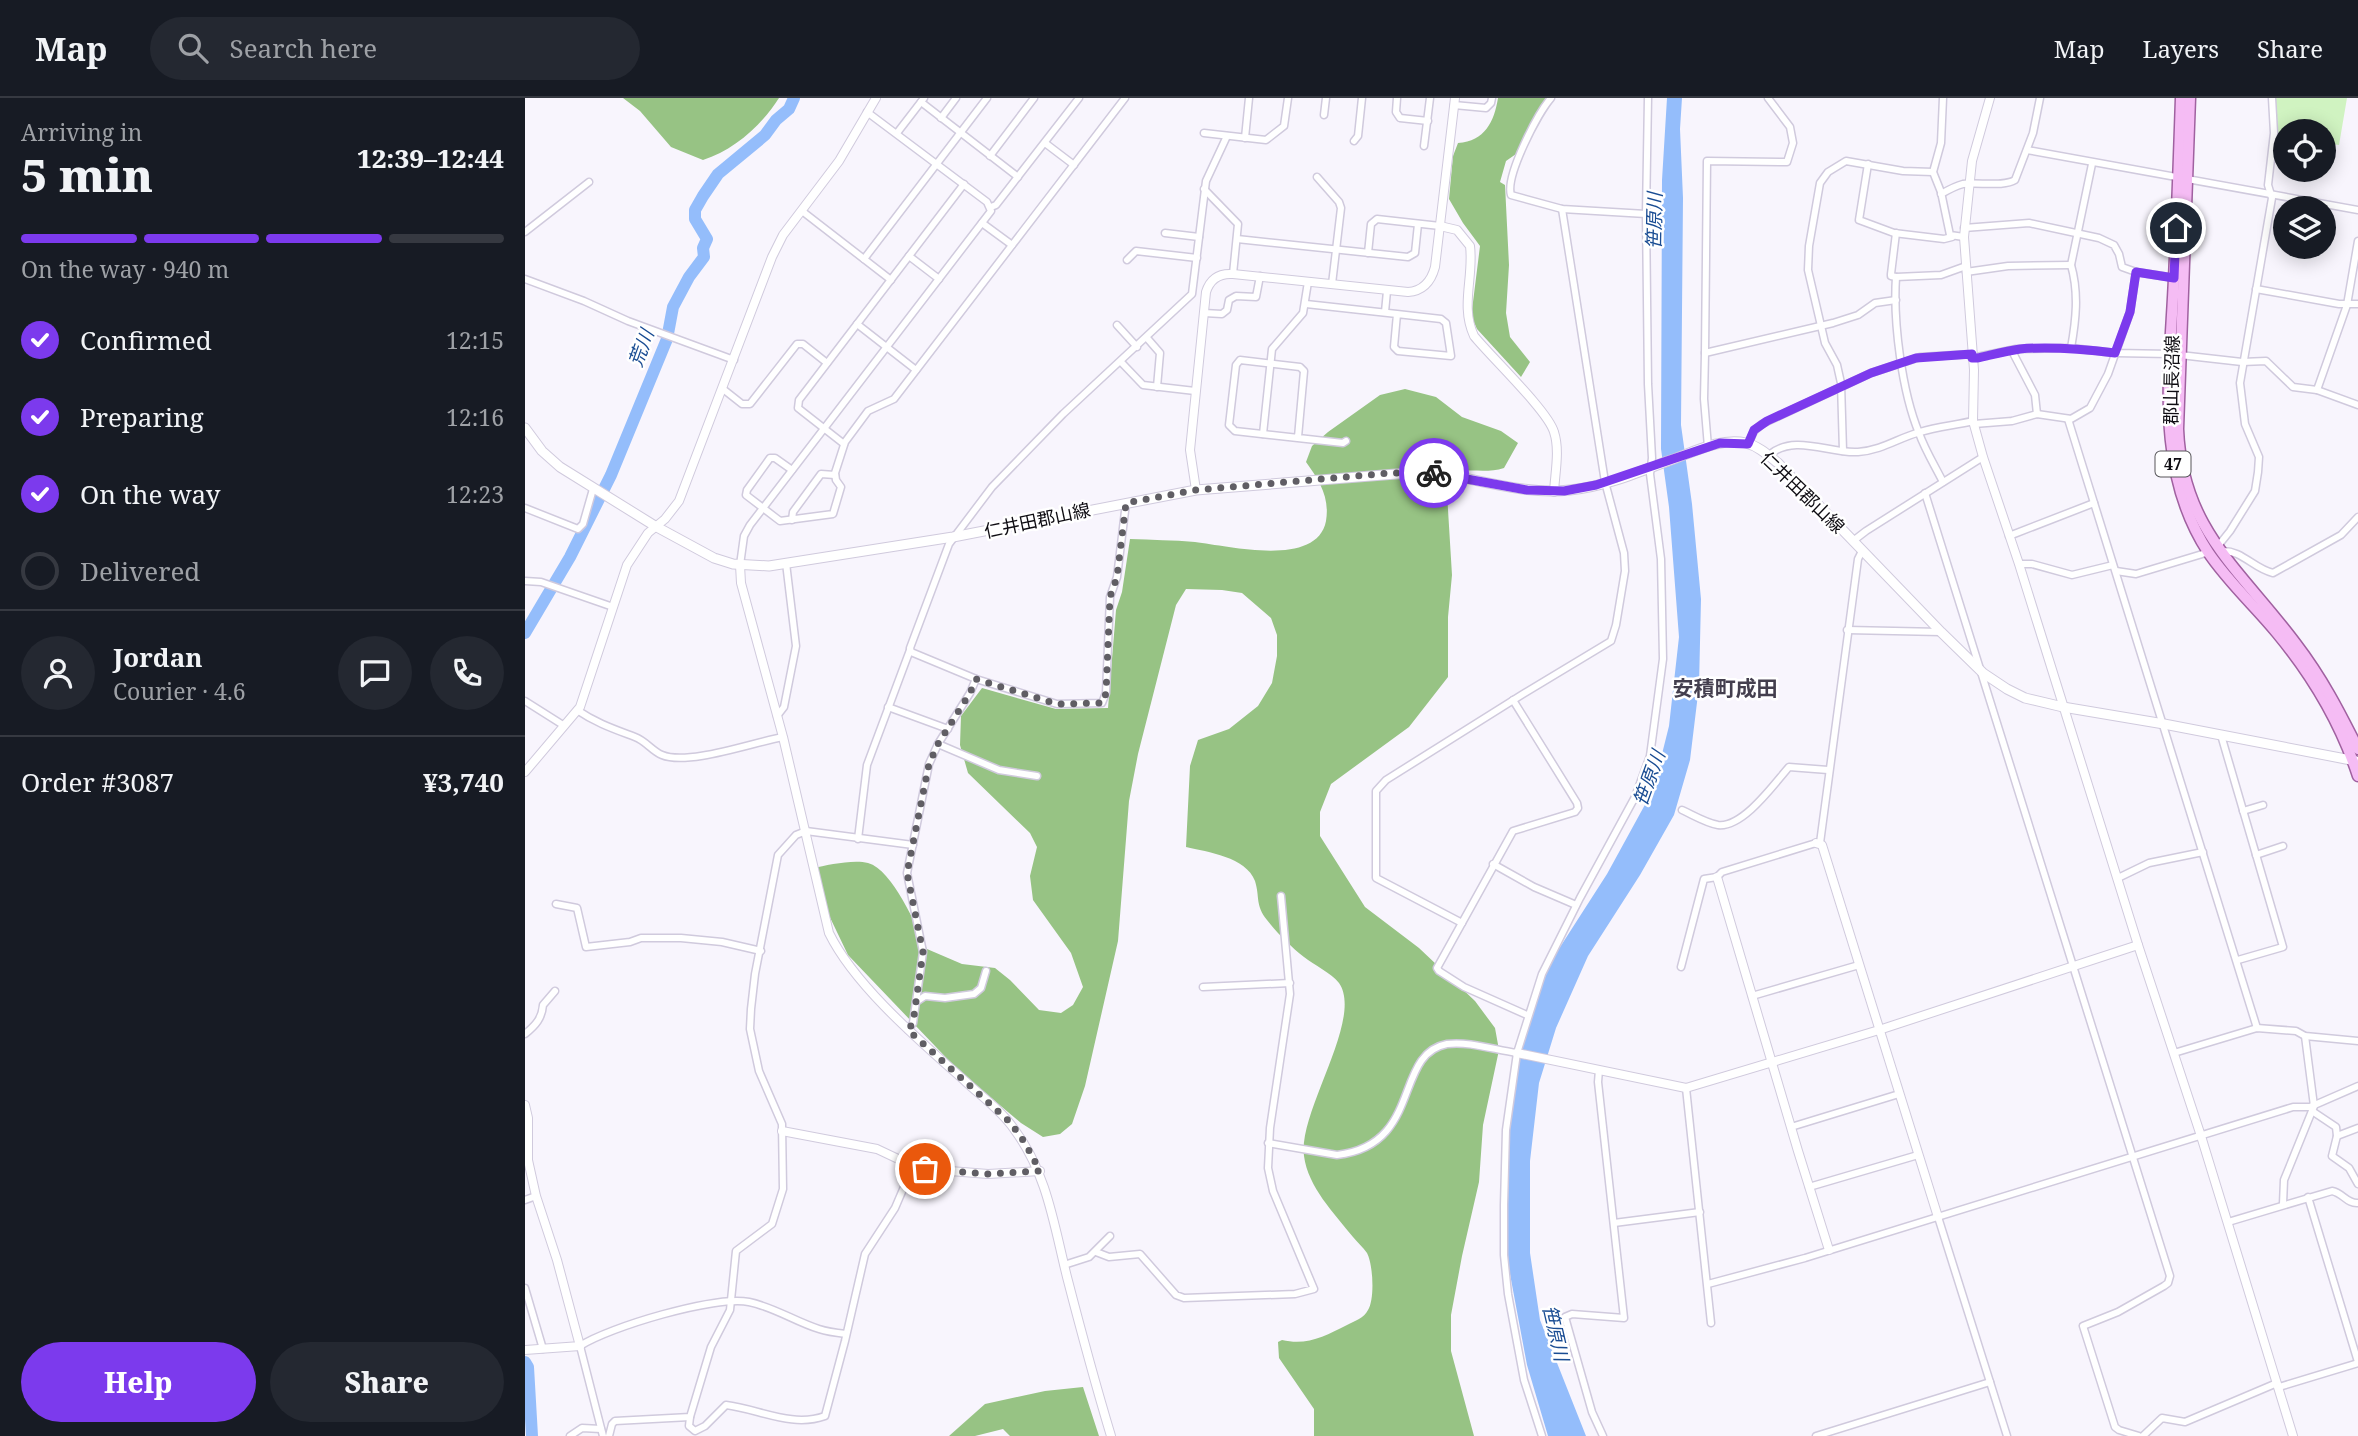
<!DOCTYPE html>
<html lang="en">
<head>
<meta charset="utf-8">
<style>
  :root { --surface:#171b24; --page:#242831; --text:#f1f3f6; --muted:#9ea1a6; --line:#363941; --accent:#7c3aed }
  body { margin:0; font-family:"Noto Serif","Noto Sans JP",serif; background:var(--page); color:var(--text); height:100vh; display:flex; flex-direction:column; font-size:26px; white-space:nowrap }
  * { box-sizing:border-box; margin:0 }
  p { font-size:23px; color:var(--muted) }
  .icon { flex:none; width:38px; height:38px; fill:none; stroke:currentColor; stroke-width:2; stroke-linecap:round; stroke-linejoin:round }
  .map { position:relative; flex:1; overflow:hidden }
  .drawer { display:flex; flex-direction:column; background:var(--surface); width:525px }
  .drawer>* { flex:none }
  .fabs { position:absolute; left:1748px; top:21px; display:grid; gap:14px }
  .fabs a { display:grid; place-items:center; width:63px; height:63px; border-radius:50%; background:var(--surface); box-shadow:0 4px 18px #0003; font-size:35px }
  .pin { position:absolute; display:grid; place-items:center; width:60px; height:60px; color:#fff; margin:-30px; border:4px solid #fff; border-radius:50%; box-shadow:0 2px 7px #0007 }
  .courier { position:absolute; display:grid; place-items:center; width:70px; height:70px; margin:-35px; border:5px solid #7c3aed; border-radius:50%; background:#fff; color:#222; box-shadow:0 2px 9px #0007 }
  .overview em { font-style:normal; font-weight:800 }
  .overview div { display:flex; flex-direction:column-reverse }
  .overview { display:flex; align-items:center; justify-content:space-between; height:119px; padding:0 21px }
  h1 { font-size:46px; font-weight:800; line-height:52px }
  .bar { display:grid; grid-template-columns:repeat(4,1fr); gap:10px 7px; align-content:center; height:84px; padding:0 21px }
  .bar i { height:9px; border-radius:5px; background:var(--line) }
  .bar .active { background:var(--accent) }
  .bar p { grid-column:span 4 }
  .line { display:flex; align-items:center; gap:18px; padding:0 21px; border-top:2px solid var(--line) }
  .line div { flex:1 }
  .round { display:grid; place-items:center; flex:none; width:74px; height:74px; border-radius:37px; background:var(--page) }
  ol { padding:0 21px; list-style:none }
  li { display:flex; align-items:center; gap:21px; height:77px }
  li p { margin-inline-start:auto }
  li .icon { padding:7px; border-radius:50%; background:var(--accent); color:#fff; stroke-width:4 }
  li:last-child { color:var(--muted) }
  li i { width:38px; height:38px; border:4px solid var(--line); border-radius:50% }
  .cta { display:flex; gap:14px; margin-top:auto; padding:14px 21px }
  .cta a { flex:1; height:80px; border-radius:42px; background:var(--accent); color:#fff; font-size:28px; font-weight:800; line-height:80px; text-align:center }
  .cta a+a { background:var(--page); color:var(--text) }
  header { display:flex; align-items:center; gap:42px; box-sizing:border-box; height:98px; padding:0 35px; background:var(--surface); border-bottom:2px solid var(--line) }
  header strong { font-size:33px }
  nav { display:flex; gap:38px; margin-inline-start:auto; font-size:24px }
  .search { width:490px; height:63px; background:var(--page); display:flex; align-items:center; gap:18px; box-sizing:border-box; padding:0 24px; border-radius:38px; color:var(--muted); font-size:26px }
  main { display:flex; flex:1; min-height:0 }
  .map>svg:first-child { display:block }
  .green { fill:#d0f3c1 }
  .forest { fill:#97c384 }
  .water { fill:#94bdfb }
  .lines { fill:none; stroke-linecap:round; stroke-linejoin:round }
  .river { stroke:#94bdfb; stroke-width:12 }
  .minor-casing { stroke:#d0cadd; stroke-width:9 }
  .tertiary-casing { stroke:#d0cadd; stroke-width:10 }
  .secondary-casing { stroke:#d0cadd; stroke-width:11 }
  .primary-casing { stroke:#a061a0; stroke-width:13 }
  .minor { stroke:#fff; stroke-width:6 }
  .tertiary { stroke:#fff; stroke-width:8 }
  .secondary { stroke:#fff; stroke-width:9 }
  .primary { stroke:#f5bcf4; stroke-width:10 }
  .done { stroke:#605e64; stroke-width:7; stroke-dasharray:0 12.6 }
  .route { stroke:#7c3aed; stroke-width:9 }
  .labels { text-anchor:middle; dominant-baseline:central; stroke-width:5; stroke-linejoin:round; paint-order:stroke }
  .shield { fill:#fff; stroke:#565559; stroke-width:2 }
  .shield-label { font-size:16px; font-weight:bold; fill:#0e0c12 }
  .street-label { font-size:18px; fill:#0e0c12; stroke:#fff }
  .water-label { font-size:19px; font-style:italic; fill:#194c93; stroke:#fff }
  .quarter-label { font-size:21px; font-weight:bold; fill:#443f4e; stroke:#fff }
</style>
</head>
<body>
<header>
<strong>Map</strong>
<div class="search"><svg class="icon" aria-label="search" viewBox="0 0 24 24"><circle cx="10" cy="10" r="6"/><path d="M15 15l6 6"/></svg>Search here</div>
<nav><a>Map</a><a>Layers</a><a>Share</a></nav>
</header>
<main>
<section class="drawer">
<div class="overview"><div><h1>5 min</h1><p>Arriving in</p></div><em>12:39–12:44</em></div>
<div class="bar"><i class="active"></i><i class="active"></i><i class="active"></i><i></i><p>On the way · 940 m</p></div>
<ol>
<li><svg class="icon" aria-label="check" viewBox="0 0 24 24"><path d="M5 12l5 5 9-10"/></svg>Confirmed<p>12:15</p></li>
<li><svg class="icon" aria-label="check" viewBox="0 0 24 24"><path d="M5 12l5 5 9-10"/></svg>Preparing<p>12:16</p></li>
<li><svg class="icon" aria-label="check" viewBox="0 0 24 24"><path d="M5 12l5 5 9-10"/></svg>On the way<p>12:23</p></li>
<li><i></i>Delivered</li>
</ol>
<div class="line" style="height:126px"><a class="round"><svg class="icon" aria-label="person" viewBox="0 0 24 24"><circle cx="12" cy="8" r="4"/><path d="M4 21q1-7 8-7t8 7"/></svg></a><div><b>Jordan</b><p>Courier · 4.6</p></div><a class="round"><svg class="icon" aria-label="chat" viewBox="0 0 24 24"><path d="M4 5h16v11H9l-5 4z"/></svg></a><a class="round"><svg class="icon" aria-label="phone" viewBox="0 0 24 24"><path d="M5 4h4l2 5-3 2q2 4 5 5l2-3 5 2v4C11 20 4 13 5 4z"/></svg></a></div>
<div class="line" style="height:91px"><div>Order #3087</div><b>¥3,740</b></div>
<div class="cta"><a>Help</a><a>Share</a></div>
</section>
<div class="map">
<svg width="1833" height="1338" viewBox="0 0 1833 1338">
  <rect width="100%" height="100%" fill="#f8f5fd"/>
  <!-- green -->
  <polygon class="green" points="1748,0 1822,0 1814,47 1799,45 1799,33 1760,33 1760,44 1748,48"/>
  <!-- forest -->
  <g class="forest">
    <path d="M98,0H254C236,28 209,52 178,62L146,49L115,13Z"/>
    <path d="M973,0H1022L991,56L981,63L975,84L980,87L984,167L981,215L985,239L1005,264L996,279L952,231L948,222L947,212L955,148L938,125L924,101L928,58L933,45C960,43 969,24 973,0Z"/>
    <path d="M880,291L911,299L937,319L976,333L993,345L979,370C958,377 936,367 921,379L927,477L923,519V579L884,629L806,686L795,714V738L840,809L894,850L950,903L970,930L974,952L958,1027L954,1084L937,1158L926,1217V1253L949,1338H789V1311L754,1260L753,1244L757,1242C782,1248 800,1238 822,1227C830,1223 839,1220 843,1212C850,1201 848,1166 842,1155C838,1149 832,1144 828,1139C809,1115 783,1089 779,1058C773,1013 839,921 814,885C806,875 789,867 779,859C766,849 752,835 742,822C730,807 735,799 730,783C721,759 683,754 661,749L665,668L673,642L704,631L733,608L747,585L752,558V537L746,520L717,495L697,492L661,491L651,507L613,656L604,703L593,843L560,988L547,1026L535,1036L518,1039L496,1025L432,971L323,857L288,784V770C302,767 329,761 343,765C368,772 391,828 402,851L437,866L470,870L485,882L514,912L536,915L548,907L558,889L546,855L508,802L505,778L512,749L505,735L443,675L435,647L436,618L457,590L531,611L583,610L591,512L597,494L605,441C627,442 648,442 670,444C704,448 792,470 801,423C805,399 794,382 781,364L787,348L803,334L855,297Z"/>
    <polygon points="558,1289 574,1338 485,1338 478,1331 450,1338 424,1338 460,1306 520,1293"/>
  </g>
  <!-- water -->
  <polygon class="water" points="1142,0 1157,0 1155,31 1158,100 1156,327 1167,406 1176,501 1174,588 1165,662 1149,717 1115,777 1063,858 1031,930 1014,985 1005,1063 1005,1155 1015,1222 1061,1338 1023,1338 1002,1267 982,1160 979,1082 986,983 1004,918 1028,860 1082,776 1128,692 1144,628 1154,539 1144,409 1136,351 1137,82"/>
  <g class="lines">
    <!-- river -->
    <g class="river">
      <polyline points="0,535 45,459 86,377 142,241 148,209 164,179 179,159 178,150 182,141 170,121 170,112 178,98 193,76 240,37 251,22 264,11 269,0"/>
      <polyline points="0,1264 3,1269 7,1338"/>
    </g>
    <defs>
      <g id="minor">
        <polyline points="872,0 871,14 875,20 903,23"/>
        <path d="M1026,0C1013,15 980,78 986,97L1037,111L1121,116"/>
        <polyline points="1418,0 1416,45 1408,74 1416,94 1425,137 1439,139"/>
        <polyline points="396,4 493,79"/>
        <polyline points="929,7 961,10 966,5 967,0"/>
        <polyline points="799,17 801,0"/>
        <polyline points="416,20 431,0"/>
        <polyline points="372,35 399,0"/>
        <polyline points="679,35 741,42 759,28 763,0"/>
        <polyline points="720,40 724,0"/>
        <polyline points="829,43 833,38 837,0"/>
        <polyline points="520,45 549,67"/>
        <polyline points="899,48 905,0"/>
        <polyline points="1502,52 1833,112"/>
        <polyline points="465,58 509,0"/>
        <polyline points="1343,66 1334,122 1369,135 1419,141 1427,139"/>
        <polyline points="792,79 814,104 816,110 807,186"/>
        <polyline points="679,91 713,126 708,176"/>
        <path d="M1416,96C1423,92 1430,88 1438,86C1453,84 1479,89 1490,82L1508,35L1515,0"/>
        <polyline points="466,109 471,107 554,0"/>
        <polyline points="277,113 366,182"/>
        <polyline points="457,125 487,147"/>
        <polyline points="1439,130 1504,125 1574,140 1589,147 1594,156 1597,169 1611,174 1605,214 1583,276 1565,310 1546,321 1512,316 1487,323 1449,326"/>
        <polyline points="0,134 64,84"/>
        <polyline points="640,135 674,139"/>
        <path d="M1371,135L1366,176V178L1371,179C1368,224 1377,294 1394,335C1400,352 1410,368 1418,384"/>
        <polyline points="712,141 883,159 890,155 893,126"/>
        <polyline points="843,155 846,126 852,121 915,128"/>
        <polyline points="384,158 414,181"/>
        <polyline points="339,161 462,0"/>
        <polyline points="602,162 611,153 672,160"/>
        <polyline points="1441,174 1483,168 1546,167"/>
        <polyline points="1611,174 1650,180"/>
        <polyline points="1371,179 1416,177 1441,168"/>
        <polyline points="0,181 59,203 103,223 209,262"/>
        <polyline points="1731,191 1814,206 1833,206"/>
        <polyline points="781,206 872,216 869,249 873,253 926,258 921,225 916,221 872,216"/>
        <polyline points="860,214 862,193"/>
        <polyline points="679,215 697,216 702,212 704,202 711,198 731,199 735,178"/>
        <polyline points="332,226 391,272"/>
        <polyline points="592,227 612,249"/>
        <polyline points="622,240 635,255 632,289"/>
        <path d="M1546,250C1551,222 1554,195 1546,167L1567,66"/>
        <polyline points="1487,253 1510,297 1512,316"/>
        <polyline points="1180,255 1182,63 1262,64 1268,45 1265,29 1243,0"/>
        <polyline points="1447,260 1491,251 1546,250 1590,255 1646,256 1717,264 1741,263 1768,289 1792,292 1833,307"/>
        <polyline points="596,264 618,287 670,293"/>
        <polyline points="198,291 217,306 225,306 272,246 278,246 302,265"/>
        <polyline points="1792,292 1822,207 1833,143"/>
        <polyline points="1543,321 1732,930"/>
        <polyline points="738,336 747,251 778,215 783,184"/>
        <polyline points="773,339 779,273 775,269 715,262 711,267 704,327 710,333 818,345 821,343"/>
        <polyline points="319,346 273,310 274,302 439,86"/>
        <polyline points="1223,346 1229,333 1237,326 1346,275 1395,259 1447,256"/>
        <polyline points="1183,349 1179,301 1180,255 1308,225 1333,217 1350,205 1371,202"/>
        <polyline points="1318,353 1316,285 1312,267 1300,245 1283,172 1284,148 1295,85 1303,74 1321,63 1378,73 1408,74"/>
        <path d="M1244,357C1270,335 1304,356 1333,354C1358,352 1373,340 1395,334C1412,329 1431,327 1448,323"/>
        <polyline points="267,372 250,360 245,360 222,392 221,397 255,423 308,416 316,389 311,382 310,375 320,344 343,313 369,301 600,0"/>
        <polyline points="1400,395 1645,1178 1643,1185 1639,1188 1593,1214 1558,1228 1590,1329 1594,1332 1614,1338"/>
        <polyline points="601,405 592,479 585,499 581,595 577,605 532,606 451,581 386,554 385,550 424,446 467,389 538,316 667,196 681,83 702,38"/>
        <polyline points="0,410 53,431 58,426 68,391"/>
        <polyline points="267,422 268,414 296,376 310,377"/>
        <polyline points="1484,438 1569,405"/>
        <polyline points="1328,443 1341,433 1458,359"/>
        <polyline points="1693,448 1705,433 1730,393 1733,374 1734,359 1720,326 1715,285 1747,100 1743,87 1749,35 1747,0"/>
        <path d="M1697,453C1717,452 1729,471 1748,475L1816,437L1833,419"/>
        <polyline points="1494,466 1507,466 1547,477 1588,467"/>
        <polyline points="215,467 219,438 225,427 466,113 462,104 342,14"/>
        <polyline points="1591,473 1611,476 1684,454"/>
        <polyline points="0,483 16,484 88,509"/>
        <polyline points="1322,532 1416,534"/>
        <polyline points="988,602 1052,705 1053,710 1050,714 988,733 912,870 914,873 939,889 1002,917"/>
        <polyline points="0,603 38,627"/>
        <polyline points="363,609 423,631"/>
        <path d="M52,612C71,625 89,631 110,639C121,643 127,653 137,657C163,668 229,644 258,639"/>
        <polyline points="252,618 259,609 271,548 261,465"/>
        <polyline points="1696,637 1758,849 1713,862"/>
        <polyline points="413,646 474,672 512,678"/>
        <path d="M1157,712C1168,717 1181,725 1193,727C1218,730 1249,686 1264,669L1303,672"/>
        <polyline points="1718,713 1738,707"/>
        <polyline points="333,741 342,667 385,552"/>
        <polyline points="1295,745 1333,461 1337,453"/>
        <polyline points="1731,757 1758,748"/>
        <polyline points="968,766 1009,789 1051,807"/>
        <polyline points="1593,780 1624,765 1678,754"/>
        <polyline points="31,806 52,810 61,849 105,844 116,840 156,840 197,844 236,853"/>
        <polyline points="937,825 851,780 851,693 861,682 998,596 1086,543 1091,527 1100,473 1099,455 1080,384 1037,111"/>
        <polyline points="1156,869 1179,781 1192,779 1197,774 1291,745"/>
        <polyline points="678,889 765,885"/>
        <polyline points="1227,898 1334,867"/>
        <polyline points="391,904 400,898 420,900 449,896 456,890 461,873"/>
        <polyline points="383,932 388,925 398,854 382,775 404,666 413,646 445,595 451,581"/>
        <path d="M0,936C11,927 17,920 18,907L30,893"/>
        <polyline points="1649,955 1732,930 1771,933 1780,938 1833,943"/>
        <polyline points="1074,972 1073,984 1099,1220 1047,1216 1040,1219 1067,1314 1078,1338"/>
        <polyline points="1161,990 1186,1225"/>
        <polyline points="1787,1013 1811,1029 1812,1038 1807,1058 1824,1070 1833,1086"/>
        <polyline points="1266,1029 1374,996"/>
        <polyline points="1812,1038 1833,1030"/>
        <path d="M743,1045L812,1057C898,1047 868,956 922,946C944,943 970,952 992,955"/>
        <polyline points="1284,1089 1393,1057"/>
        <polyline points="1783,1099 1833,1264"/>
        <polyline points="0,1102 11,1098"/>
        <polyline points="1758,1106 1759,1082 1789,1008 1780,938"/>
        <polyline points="1413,1119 1482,1338"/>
        <path d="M1703,1124L1807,1093C1818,1095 1822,1106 1833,1105"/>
        <polyline points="1089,1125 1175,1114"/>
        <polyline points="571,1154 584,1159 615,1156 651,1197 659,1200 770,1196 789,1191 748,1093 743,1070 745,1030 765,896 756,798"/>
        <polyline points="539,1167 564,1159 585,1138"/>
        <polyline points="1183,1186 1280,1160 1768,1009 1785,1009 1833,988"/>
        <polyline points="0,1190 18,1251"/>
        <polyline points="1754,1289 1833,1265"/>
        <path d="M165,1319L164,1328L170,1333L180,1328L201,1307C234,1311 267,1330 300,1318L320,1243L340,1156L370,1110L388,1068"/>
        <polyline points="45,1338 57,1330 76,1331"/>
        <path d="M78,1338L55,1248C84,1229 191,1197 224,1204C249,1209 271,1224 294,1231C303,1234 312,1235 321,1236"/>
        <polyline points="84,1338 87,1326 90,1323 165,1319 186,1249 205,1212 211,1153 247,1126 258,1091 257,1026 234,973 225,931 226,911 230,876 253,757 271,737 281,733 388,747"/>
        <polyline points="1017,1338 999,1282 983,1196 979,1157 979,1107 981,1032 992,955 1017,876 1055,800 1110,699 1125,658 1138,561 1136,461 1125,376 1127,360 1123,286 1121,116 1123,0"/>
        <polyline points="1291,1338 1465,1284"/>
        <polyline points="1618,1338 1637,1320 1660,1324 1752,1285"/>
      </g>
      <g id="tertiary">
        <polyline points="1465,0 1447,63 1439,139 1449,272 1448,323 1458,359 1494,466 1613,847 1676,1038 1768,1338"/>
        <path d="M915,128L932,132L945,148C949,179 935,208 949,238C966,259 1023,313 1029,334C1035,352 1030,375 1029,394"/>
        <path d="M671,392L665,352L681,194C685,181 694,175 708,176L883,194C898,193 906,184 910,169L930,0"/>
        <path d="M215,467L216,485L258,639L304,835C330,888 395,943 440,983C456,998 476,1012 489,1031C522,1075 529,1127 542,1179C556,1233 570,1285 586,1338"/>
        <polyline points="0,674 55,609 102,467 123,435 140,421 154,403 247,159 258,137 314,63 351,0"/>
        <polyline points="1291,745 1297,747 1413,1119"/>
        <polyline points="1192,779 1273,1053 1304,1152"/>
        <polyline points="992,955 1161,990 1354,932 1613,847"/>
        <polyline points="0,1007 3,1020 3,1062 11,1098 32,1162 55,1248 0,1252"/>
        <polyline points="257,1033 352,1051 388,1068 400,1071 463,1076 515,1073"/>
      </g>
      <path id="secondary" d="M0,330L17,353L35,369L130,428L189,460L208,466L244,468L428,439L671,392L896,374C946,377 994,398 1045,392C1078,389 1112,375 1143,363C1167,355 1195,339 1221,345C1233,348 1243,357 1253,365L1416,534L1458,575L1482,591L1500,600L1538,609L1639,626L1831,663"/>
      <g id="primary">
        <path d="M1656,0C1654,60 1652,120 1649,180C1645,274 1629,371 1683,454C1703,484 1730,508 1752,535C1786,576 1816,626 1833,678"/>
        <path d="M1665,0L1653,331C1657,432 1716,472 1771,546C1797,580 1814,613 1833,651"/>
      </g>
    </defs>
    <!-- minor casing -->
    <use href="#minor" class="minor-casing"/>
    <!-- tertiary casing -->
    <use href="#tertiary" class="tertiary-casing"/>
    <!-- secondary casing -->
    <use href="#secondary" class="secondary-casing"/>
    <!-- primary casing -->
    <use href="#primary" class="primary-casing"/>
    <!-- minor -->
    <use href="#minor" class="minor"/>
    <!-- tertiary -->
    <use href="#tertiary" class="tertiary"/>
    <!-- secondary -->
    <use href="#secondary" class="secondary"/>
    <!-- primary -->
    <use href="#primary" class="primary"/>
  </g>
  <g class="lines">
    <!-- done -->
    <polyline class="done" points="400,1071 463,1076 515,1073 500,1045 485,1024 383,932 388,925 398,854 382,775 404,666 413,646 445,595 451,581 532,606 578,605 581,595 585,499 592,479 601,405 671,392 866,375 909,375"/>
    <!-- route -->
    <path class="route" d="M909,375L1002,392L1039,393L1071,387L1195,345L1223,346L1229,332L1242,323L1346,275L1391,260L1447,256V260H1452C1466,257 1481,253 1495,251C1527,248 1558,251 1590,255L1605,214L1611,174L1649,180L1651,130"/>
  </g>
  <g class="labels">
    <!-- shield labels -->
    <rect class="shield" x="1630.5" y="353.5" width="35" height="25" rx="5"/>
    <g class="shield-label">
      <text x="1648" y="366">47</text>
    </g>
    <!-- street labels -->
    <g class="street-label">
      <text transform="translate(1646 282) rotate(-89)">郡山長沼線</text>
      <text transform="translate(1278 394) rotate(44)">仁井田郡山線</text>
      <text transform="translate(512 422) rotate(-12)">仁井田郡山線</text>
    </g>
    <!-- water labels -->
    <g class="water-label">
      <text transform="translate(1129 123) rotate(-89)">笹原川</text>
      <text transform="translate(116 250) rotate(-70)">荒川</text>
      <text transform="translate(1124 680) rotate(-70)">笹原川</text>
      <text transform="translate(1031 1235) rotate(77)">笹原川</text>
    </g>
    <!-- quarter labels -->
    <g class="quarter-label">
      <text x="1200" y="590">安積町成田</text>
    </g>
  </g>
</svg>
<div class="fabs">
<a><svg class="icon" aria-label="locate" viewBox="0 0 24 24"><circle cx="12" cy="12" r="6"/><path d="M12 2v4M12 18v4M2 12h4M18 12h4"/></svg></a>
<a><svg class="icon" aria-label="layers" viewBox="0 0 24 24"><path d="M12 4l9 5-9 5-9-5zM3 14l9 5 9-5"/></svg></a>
</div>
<div class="pin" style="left:400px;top:1071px;background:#ea580c"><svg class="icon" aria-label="bag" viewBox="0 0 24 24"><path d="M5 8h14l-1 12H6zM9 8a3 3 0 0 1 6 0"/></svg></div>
<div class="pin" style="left:1651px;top:130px;background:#1f2937"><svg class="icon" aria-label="home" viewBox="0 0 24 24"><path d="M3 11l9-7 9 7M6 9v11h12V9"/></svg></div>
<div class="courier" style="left:909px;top:375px"><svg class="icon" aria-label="bike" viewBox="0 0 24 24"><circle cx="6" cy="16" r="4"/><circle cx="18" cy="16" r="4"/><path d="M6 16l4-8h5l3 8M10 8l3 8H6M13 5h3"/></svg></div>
</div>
</main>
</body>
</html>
